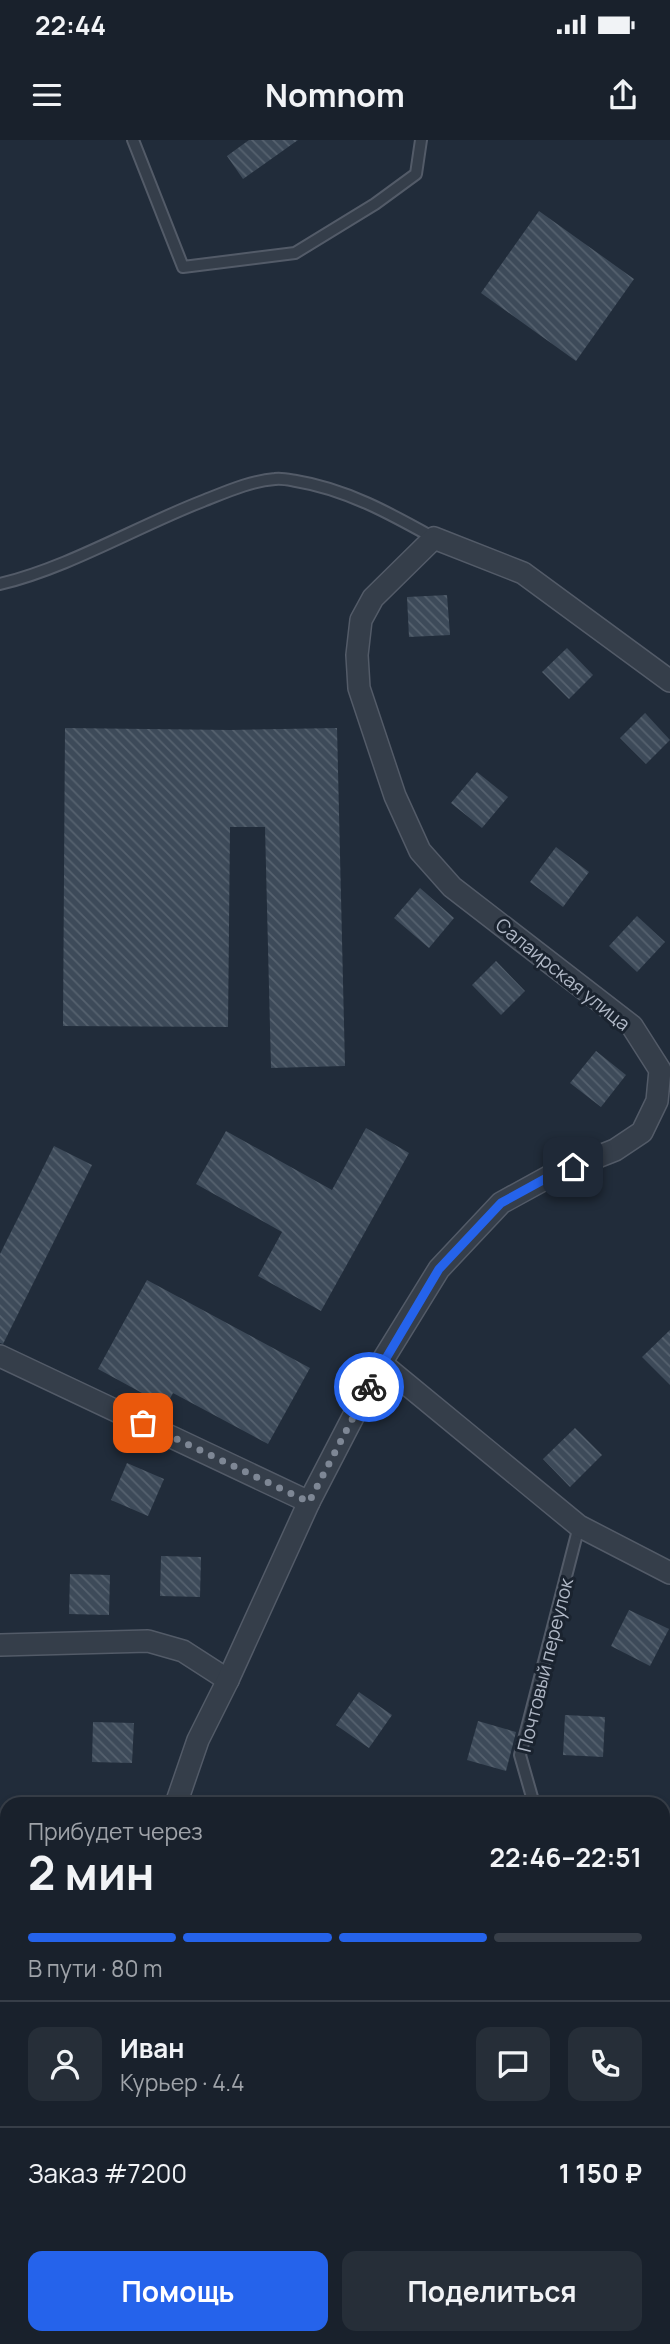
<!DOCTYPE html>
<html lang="ru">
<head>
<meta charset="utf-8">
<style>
  :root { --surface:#19212c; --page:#262e38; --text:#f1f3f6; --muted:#9fa3a9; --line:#373e48; --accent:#2563eb }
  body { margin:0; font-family:Manrope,sans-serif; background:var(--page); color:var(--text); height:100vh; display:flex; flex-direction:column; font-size:26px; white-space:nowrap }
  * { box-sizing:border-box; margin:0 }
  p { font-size:23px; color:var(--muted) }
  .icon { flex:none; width:38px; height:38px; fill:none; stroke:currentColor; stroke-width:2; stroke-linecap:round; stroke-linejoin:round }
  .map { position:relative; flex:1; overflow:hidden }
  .panel { position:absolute; left:0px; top:1657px; width:670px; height:548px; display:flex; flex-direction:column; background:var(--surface); border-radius:21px 21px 0 0; box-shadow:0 4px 10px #0003,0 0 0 2px var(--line) }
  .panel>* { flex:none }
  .pin { position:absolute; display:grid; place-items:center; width:60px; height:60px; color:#fff; margin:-30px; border-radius:14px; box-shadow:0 4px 10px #0006 }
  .courier { position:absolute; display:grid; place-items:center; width:70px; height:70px; margin:-35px; border:5px solid #2563eb; border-radius:50%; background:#fff; color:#222; box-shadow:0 2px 9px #0007 }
  .summary em { font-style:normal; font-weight:700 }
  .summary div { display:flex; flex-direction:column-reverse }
  .summary { display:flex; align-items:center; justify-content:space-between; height:119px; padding:0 28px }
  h1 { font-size:46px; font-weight:700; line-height:52px }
  .bar { display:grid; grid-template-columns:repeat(4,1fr); gap:10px 7px; align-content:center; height:84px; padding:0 28px }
  .bar i { height:9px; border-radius:5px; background:var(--line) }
  .bar .current { background:var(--accent) }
  .bar p { grid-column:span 4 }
  .line { display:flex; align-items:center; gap:18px; padding:0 28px; border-top:2px solid var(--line) }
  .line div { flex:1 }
  .round { display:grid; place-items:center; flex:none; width:74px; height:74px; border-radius:14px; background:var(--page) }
  .cta { display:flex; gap:14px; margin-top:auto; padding:14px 28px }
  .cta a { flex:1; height:80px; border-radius:14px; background:var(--accent); color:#fff; font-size:28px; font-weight:700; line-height:80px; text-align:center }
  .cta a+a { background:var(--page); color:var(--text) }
  .status { display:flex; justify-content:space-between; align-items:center; height:49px; padding:0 35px; background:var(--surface); direction:ltr }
  .status svg { height:19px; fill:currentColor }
  header { display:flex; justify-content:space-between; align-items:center; height:91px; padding:0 28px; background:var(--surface); font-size:32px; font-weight:700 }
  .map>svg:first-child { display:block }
  .building { fill:url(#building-back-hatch) }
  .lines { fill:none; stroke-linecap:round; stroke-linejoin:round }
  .service-casing { stroke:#535b68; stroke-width:14 }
  .minor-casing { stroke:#535b68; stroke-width:24 }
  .service { stroke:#353e4a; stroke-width:10 }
  .minor { stroke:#353e4a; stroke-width:21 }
  .done { stroke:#7e8795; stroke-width:7; stroke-dasharray:0 12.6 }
  .route { stroke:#2563eb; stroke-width:9 }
  .labels { text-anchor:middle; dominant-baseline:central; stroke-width:6; stroke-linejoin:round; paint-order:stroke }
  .street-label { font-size:19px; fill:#b0b8c6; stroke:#1a232f }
</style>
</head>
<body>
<div class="status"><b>22:44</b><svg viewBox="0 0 49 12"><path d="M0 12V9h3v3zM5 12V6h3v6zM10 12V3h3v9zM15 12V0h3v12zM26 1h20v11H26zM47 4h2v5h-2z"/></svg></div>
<header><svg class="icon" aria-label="menu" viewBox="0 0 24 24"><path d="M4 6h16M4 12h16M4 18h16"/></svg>Nomnom<svg class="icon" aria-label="share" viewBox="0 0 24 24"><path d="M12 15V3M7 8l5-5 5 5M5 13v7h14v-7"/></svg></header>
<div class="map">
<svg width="670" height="2204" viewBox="0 0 670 2204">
  <defs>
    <pattern id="building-back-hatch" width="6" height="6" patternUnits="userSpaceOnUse" patternTransform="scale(1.75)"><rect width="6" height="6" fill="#3d4a59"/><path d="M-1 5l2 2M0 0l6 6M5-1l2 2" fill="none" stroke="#56626f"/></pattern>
  </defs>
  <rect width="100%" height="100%" fill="#212c3a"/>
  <!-- building -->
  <g class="building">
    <polygon points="249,0 298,0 243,39 227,16"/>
    <polygon points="539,71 634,139 576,221 481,153"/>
    <polygon points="447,455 450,495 409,497 407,457"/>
    <polygon points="567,508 593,535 569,559 542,532"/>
    <polygon points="645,573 670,600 646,624 620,598"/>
    <polygon points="65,588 230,590 337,588 345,926 271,928 265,687 230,687 228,887 63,886"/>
    <polygon points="477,632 508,657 482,688 451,663"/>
    <polygon points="556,707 589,732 563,767 530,742"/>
    <polygon points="420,748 454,778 429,808 394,778"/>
    <polygon points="637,776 665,802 637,832 609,806"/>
    <polygon points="496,821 525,851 501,875 472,845"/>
    <polygon points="596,911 626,935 601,967 570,943"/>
    <polygon points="366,988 409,1013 321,1171 258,1136 282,1092 196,1044 226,991 332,1050"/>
    <polygon points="54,1006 92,1025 3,1204 0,1203 0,1114"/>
    <polygon points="147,1140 310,1228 268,1304 173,1253 166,1266 98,1229"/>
    <polygon points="670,1190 670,1245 642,1217"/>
    <polygon points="575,1288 602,1315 570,1347 543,1319"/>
    <polygon points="127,1323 164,1339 148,1376 111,1360"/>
    <polygon points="161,1416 201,1417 200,1457 160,1456"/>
    <polygon points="70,1434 110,1435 109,1475 69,1474"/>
    <polygon points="629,1470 669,1489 650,1526 611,1506"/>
    <polygon points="359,1552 392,1575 369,1608 336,1585"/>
    <polygon points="565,1575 605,1577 603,1617 563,1615"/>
    <polygon points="478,1581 516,1592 506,1631 467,1620"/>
    <polygon points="93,1582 134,1583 132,1623 92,1622"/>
  </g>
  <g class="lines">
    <defs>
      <g id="service">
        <polyline points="133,0 183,127 295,113 375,64 416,34 421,0"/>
        <path d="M0,444C68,428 138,386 203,361C226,352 250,341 275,339C282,338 290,340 296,341C346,349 391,374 434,398"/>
        <polyline points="534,1664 520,1615 579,1386"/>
        <polyline points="289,2204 293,2198"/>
      </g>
      <g id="minor">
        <polyline points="0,1216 309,1362"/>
        <polyline points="381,1223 579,1386 670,1433"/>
        <polyline points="0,1505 148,1501 183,1511 228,1540"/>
        <polyline points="176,1664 198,1600 228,1540 309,1362 381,1223 439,1129 501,1063 552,1035 615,1010 642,992 657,961 660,930 632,886 452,747 420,711 395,656 359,548 357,515 361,480 373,458 434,398 523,433 670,541"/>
        <polyline points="0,1930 7,1931"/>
        <polyline points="197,2198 203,2204"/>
      </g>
    </defs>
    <!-- service casing -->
    <use href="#service" class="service-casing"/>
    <!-- minor casing -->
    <use href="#minor" class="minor-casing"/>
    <!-- service -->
    <use href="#service" class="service"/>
    <!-- minor -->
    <use href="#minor" class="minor"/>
  </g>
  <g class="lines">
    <!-- done -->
    <polyline class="done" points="143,1283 309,1362 369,1247"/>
    <!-- route -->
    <polyline class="route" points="369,1247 439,1129 501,1063 552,1035 573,1027"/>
  </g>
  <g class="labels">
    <!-- street labels -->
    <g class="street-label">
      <text transform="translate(563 834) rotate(39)">Салаирская улица</text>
      <text transform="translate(545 1525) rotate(-76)">Почтовый переулок</text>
    </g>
  </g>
</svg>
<div class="pin" style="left:143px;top:1283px;background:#ea580c"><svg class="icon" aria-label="bag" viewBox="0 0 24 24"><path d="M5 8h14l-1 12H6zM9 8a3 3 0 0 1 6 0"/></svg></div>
<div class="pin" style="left:573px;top:1027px;background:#1f2937"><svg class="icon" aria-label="home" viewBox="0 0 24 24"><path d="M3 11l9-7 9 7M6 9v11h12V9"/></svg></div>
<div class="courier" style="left:369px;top:1247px"><svg class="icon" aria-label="bike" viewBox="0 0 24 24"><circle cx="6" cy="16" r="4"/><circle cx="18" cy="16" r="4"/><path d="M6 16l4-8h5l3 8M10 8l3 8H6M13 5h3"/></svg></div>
<section class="panel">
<div class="summary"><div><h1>2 мин</h1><p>Прибудет через</p></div><em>22:46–22:51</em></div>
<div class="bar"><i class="current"></i><i class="current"></i><i class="current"></i><i></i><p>В пути · 80 m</p></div>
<div class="line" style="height:126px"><a class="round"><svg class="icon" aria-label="person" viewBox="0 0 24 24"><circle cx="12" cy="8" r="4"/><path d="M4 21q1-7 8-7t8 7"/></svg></a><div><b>Иван</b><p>Курьер · 4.4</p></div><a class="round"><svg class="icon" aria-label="chat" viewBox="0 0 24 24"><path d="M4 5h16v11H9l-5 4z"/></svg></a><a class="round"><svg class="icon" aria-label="phone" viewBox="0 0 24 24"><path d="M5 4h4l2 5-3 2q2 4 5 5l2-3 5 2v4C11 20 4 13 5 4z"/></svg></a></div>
<div class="line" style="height:91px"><div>Заказ #7200</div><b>1 150 ₽</b></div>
<div class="cta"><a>Помощь</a><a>Поделиться</a></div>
</section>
</div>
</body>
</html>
